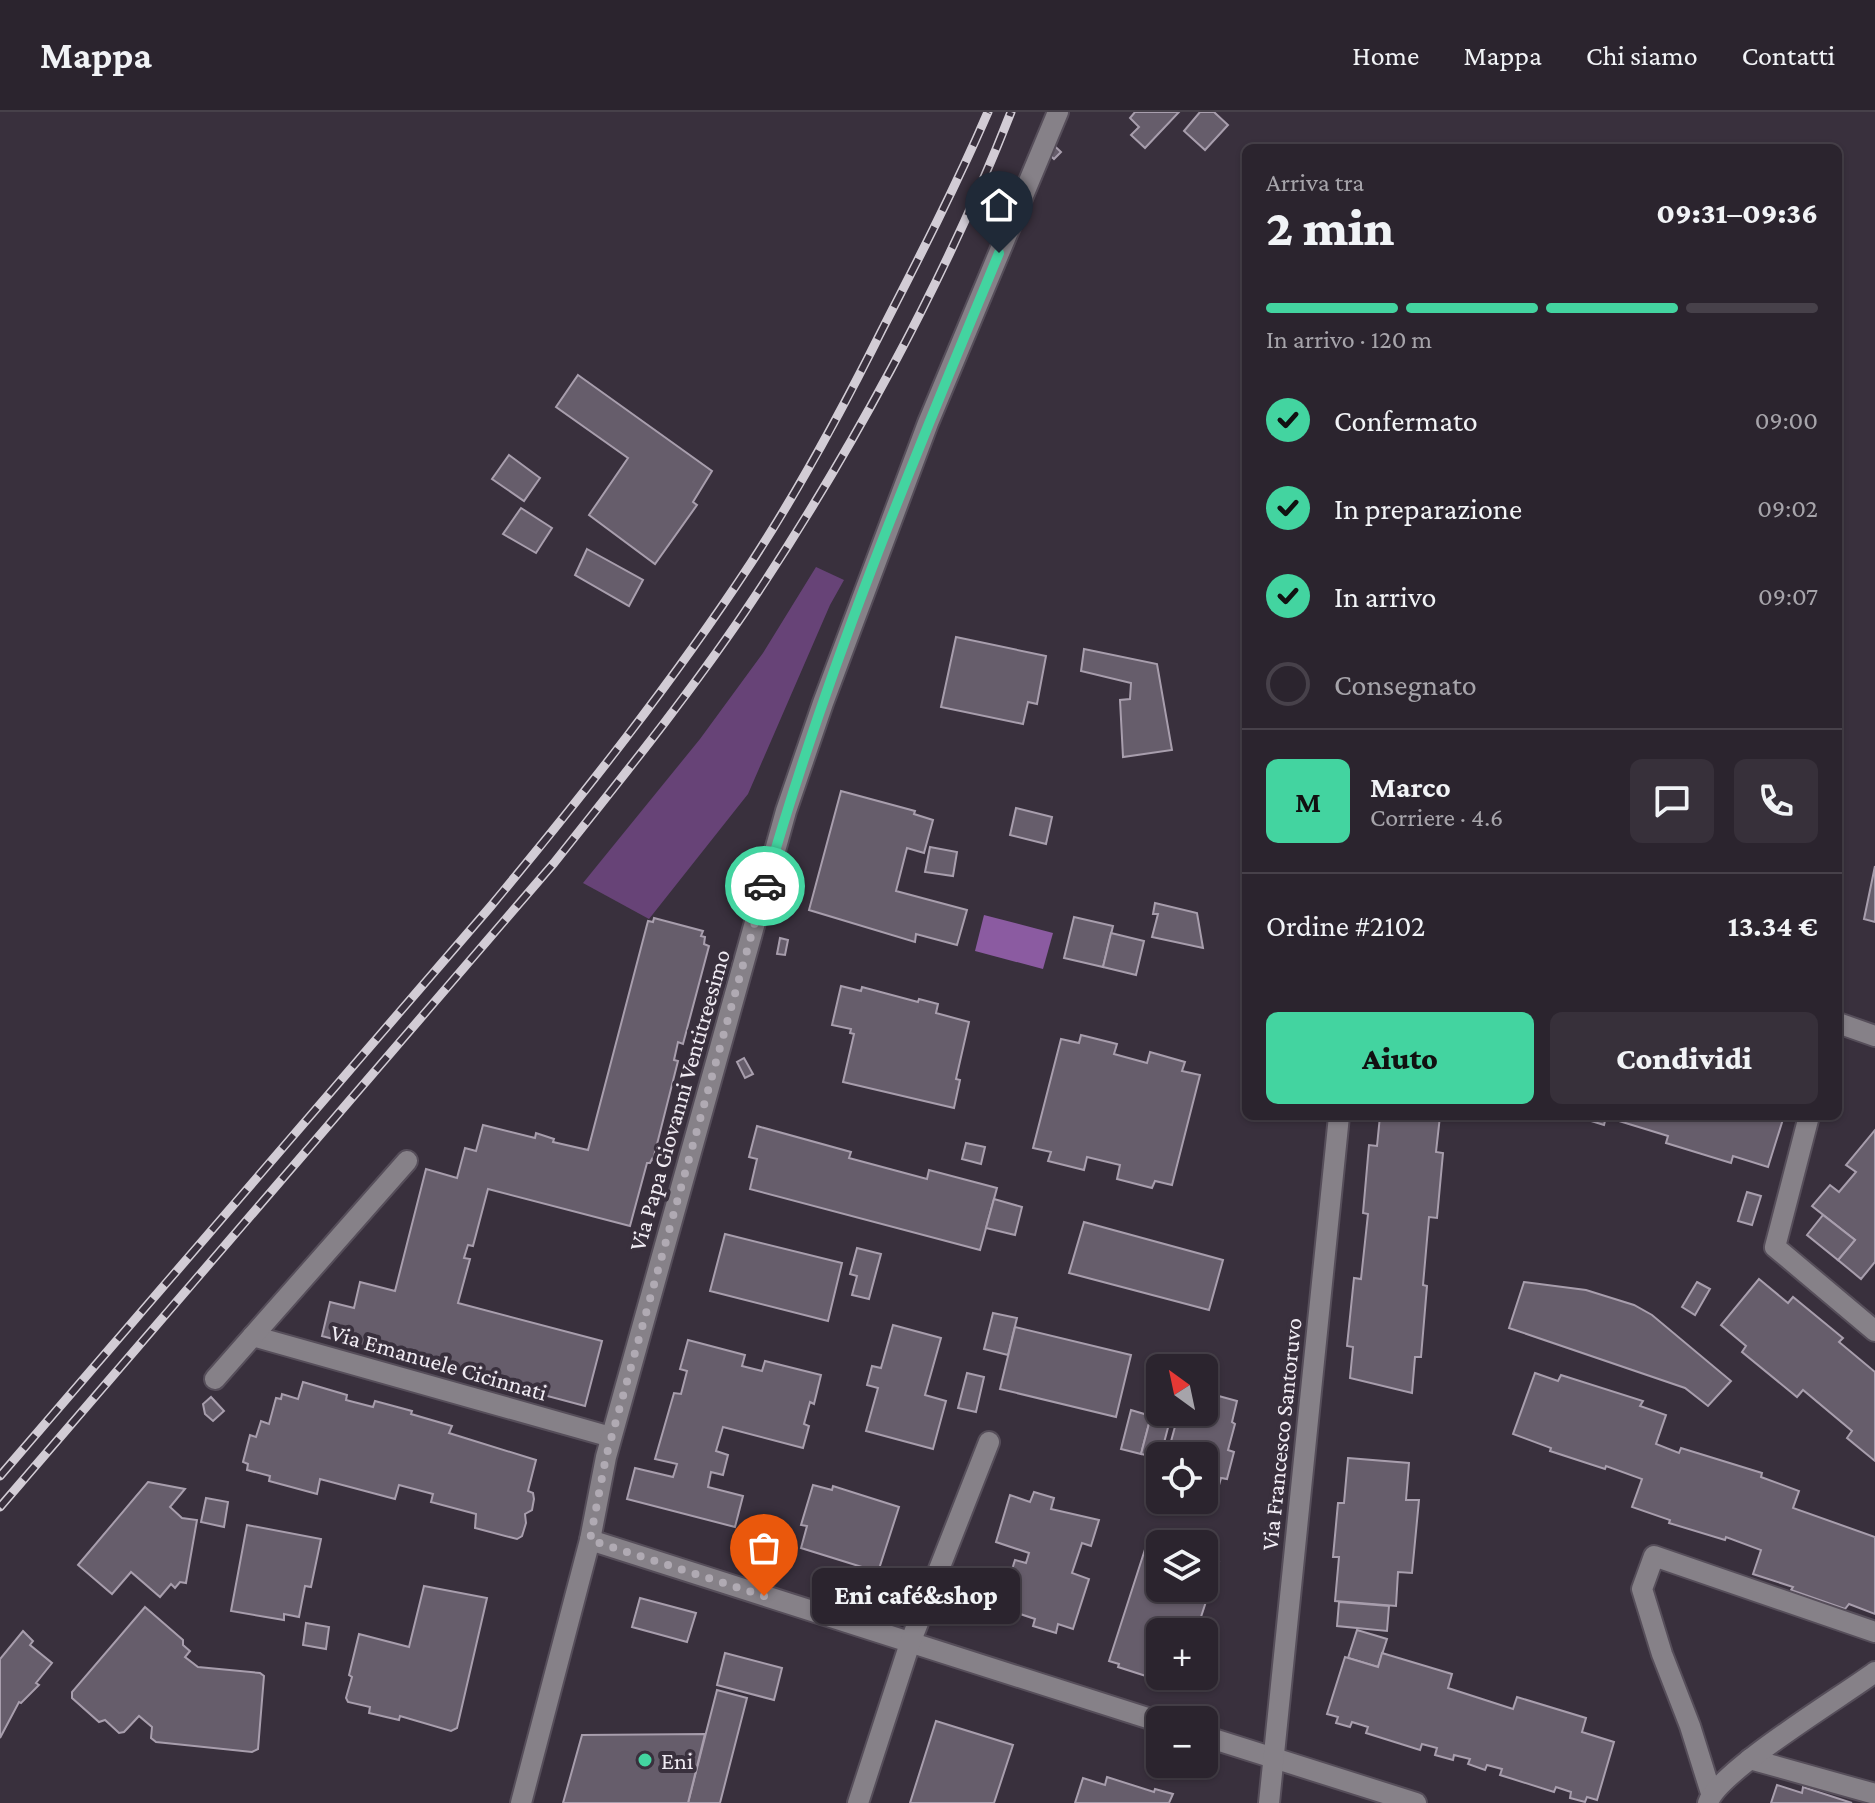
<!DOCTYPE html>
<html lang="it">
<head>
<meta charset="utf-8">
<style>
  :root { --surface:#2b242e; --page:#37303a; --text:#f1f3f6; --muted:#a6a4aa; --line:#47414a; --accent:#43d4a0 }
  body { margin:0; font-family:"Crimson Pro",serif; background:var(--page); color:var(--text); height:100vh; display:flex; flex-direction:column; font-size:30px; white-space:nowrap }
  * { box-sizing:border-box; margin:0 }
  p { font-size:26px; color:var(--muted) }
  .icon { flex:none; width:44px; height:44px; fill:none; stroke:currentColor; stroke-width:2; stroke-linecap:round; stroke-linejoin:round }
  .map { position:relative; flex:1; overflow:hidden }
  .sheet { position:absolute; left:1242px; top:32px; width:600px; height:976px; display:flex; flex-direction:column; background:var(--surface); border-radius:12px; box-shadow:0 2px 6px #0004,0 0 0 2px var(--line) }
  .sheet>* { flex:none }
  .needle { width:52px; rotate:327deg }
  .tools { position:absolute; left:1146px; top:1242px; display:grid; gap:16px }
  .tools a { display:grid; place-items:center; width:72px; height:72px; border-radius:12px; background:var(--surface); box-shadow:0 2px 6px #0004,0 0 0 2px var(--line); font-size:40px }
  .pin { position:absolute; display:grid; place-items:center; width:68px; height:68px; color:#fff; margin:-82px -34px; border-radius:50% 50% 50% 0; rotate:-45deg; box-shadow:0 0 8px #0007 }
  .pin .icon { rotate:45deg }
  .courier { position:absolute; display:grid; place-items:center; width:80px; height:80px; margin:-40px; border:6px solid #43d4a0; border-radius:50%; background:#fff; color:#222; box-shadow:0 2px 10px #0007 }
  .bubble { position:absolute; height:56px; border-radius:12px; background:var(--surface); box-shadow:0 2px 6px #0004,0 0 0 2px var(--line); font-size:26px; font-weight:800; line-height:56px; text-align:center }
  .head em { font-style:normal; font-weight:800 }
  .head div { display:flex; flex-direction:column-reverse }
  .head { display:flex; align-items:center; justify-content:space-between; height:136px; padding:0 24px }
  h1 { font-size:52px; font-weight:800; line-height:60px }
  .bar { display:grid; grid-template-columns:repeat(4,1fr); gap:12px 8px; align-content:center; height:96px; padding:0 24px }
  .bar i { height:10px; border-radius:6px; background:var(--line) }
  .bar .current { background:var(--accent) }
  .bar p { grid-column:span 4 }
  .line { display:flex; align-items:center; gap:20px; padding:0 24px; border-top:2px solid var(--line) }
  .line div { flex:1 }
  .round { display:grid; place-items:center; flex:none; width:84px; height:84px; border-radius:12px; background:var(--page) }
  ol { padding:0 24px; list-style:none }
  li { display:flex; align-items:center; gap:24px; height:88px }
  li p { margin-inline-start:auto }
  li .icon { padding:8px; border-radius:50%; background:var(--accent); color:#111; stroke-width:4 }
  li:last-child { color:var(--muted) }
  li i { width:44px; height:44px; border:4px solid var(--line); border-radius:50% }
  .cta { display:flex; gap:16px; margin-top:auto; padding:16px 24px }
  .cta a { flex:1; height:92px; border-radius:12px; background:var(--accent); color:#111; font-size:32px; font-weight:800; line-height:92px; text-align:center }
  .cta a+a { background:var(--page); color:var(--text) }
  header { display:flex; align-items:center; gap:48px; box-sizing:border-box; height:112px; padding:0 40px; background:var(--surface); border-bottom:2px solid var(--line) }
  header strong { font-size:38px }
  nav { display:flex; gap:44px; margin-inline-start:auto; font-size:28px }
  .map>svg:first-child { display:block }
  .green { fill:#674377 }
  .water { fill:#8b5ba1 }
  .building { fill:#665d6b; stroke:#a89ead; stroke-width:2 }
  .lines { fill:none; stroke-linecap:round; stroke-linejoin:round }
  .minor-casing { stroke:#564e5a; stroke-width:24 }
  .minor { stroke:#868188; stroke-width:20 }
  .rail-casing { stroke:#d2ccd5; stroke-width:9 }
  .rail { stroke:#39303d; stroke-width:6; stroke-dasharray:18; stroke-linecap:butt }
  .done { stroke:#b0aab3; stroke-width:8; stroke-dasharray:0 14.4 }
  .route { stroke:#43d4a0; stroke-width:10 }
  .poi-dot { fill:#43d4a0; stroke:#39303d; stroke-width:3 }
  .labels { text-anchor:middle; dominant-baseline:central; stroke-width:8; stroke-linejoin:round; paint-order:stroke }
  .street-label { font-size:24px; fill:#f0ebf3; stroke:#39303d }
  .poi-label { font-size:24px; fill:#f0ebf3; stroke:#39303d; text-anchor:start }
</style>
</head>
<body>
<header>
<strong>Mappa</strong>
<nav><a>Home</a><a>Mappa</a><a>Chi siamo</a><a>Contatti</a></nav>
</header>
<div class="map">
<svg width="1875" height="1691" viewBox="0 0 1875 1691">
  <rect width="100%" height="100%" fill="#39303d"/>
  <!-- green -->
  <polygon class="green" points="816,455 844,468 830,493 748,682 649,807 583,771 700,627 763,541"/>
  <!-- water -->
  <polygon class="water" points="984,803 1053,821 1043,857 975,839"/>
  <!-- building -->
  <g class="building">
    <polygon points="1135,0 1179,0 1145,36 1131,23 1139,15 1130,6"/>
    <polygon points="1200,0 1214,0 1228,13 1205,38 1184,19"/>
    <polygon points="1047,27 1061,40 1054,47 1040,34"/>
    <polygon points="578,263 712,359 693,390 697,393 655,452 589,403 628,346 556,295"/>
    <polygon points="509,343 540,366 524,389 492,367"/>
    <polygon points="521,396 552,416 536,441 503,422"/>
    <polygon points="587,437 643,468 629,494 575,463"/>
    <polygon points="956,525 1046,544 1037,592 1028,590 1023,612 941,595"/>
    <polygon points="1084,537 1157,552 1172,638 1123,645 1120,588 1130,587 1131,571 1081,559"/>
    <polygon points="841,679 915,699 914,702 933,708 924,741 907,736 896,779 967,798 957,833 916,822 915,830 809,798"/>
    <polygon points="1016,696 1052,705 1046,732 1010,723"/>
    <polygon points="930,735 957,740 953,764 925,760"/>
    <polygon points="1875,754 1875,810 1864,807"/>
    <polygon points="1155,791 1197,801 1203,836 1152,825 1158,802 1153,802"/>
    <polygon points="1074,805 1113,814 1103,855 1064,846"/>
    <polygon points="654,806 703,819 701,824 705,825 704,832 709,834 683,932 678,930 674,948 678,949 653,1048 652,1047 650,1051 647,1051 630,1114 488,1077 473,1134 468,1133 464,1146 470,1147 458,1191 602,1229 585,1294 322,1224 330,1190 354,1196 360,1170 395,1179 426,1057 457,1066 465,1036 476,1039 483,1013 535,1026 536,1021 554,1027 553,1030 588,1038 648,809 653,810"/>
    <polygon points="1111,821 1144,829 1136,863 1103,855"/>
    <polygon points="780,826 788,828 785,843 777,842"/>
    <polygon points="841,874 861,879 862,875 918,890 919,887 938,892 936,901 969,910 956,967 960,968 954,996 843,970 854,922 850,921 851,917 832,913"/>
    <polygon points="1081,923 1117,932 1114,942 1147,951 1150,940 1185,950 1182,959 1200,963 1172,1073 1155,1069 1152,1076 1117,1067 1120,1053 1087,1045 1084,1058 1048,1049 1051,1040 1033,1036 1061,927 1079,931"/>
    <polygon points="744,946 753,962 745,966 737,950"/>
    <polygon points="1380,1004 1440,1004 1436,1040 1443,1041 1437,1106 1429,1105 1423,1173 1427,1174 1421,1245 1415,1245 1412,1281 1350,1266 1353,1235 1347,1234 1354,1166 1361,1167 1368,1102 1363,1101 1369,1033 1377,1034"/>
    <polygon points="1575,1004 1784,1004 1768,1055 1733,1044 1731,1051 1666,1031 1668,1024 1606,1005 1604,1013"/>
    <polygon points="757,1014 851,1040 849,1046 927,1067 929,1058 997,1076 980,1138 750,1077 757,1047 749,1045"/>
    <polygon points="1875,1018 1875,1150 1861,1167 1838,1148 1855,1128 1812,1094 1830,1073 1839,1080 1856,1060 1846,1053"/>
    <polygon points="966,1031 985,1035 981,1052 962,1047"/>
    <polygon points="1747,1080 1761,1084 1752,1113 1738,1109"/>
    <polygon points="994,1087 1022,1095 1015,1123 986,1116"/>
    <polygon points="1823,1103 1855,1128 1838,1148 1807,1123"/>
    <polygon points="1084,1110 1223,1148 1209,1198 1069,1161"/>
    <polygon points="725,1122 842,1151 828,1209 710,1179"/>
    <polygon points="857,1136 881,1142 869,1187 852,1183 857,1164 850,1162"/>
    <polygon points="1759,1167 1788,1191 1793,1185 1843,1226 1839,1230 1875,1260 1875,1349 1847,1326 1852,1319 1803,1278 1797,1285 1742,1240 1746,1234 1721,1213"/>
    <polygon points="1524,1170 1586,1178 1634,1193 1652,1203 1731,1269 1708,1294 1685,1276 1509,1216"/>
    <polygon points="1697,1170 1710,1177 1695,1203 1682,1195"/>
    <polygon points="993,1201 1017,1206 1008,1243 984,1237"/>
    <polygon points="893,1213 941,1226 925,1283 946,1289 933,1337 866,1319 878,1276 867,1273 872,1254 881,1256"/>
    <polygon points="1015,1215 1131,1243 1116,1305 1000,1277"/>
    <polygon points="688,1228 745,1243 742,1254 762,1259 765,1249 821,1263 814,1292 810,1290 804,1312 809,1314 803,1336 723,1315 716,1339 728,1343 723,1363 711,1360 708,1375 743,1384 735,1415 627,1387 635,1356 673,1365 677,1352 655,1347 674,1281 681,1282 687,1259 680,1257"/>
    <polygon points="1165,1247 1182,1251 1180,1256 1163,1256"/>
    <polygon points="967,1261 984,1265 976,1300 958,1296"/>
    <polygon points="1535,1261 1558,1269 1561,1263 1643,1289 1640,1294 1666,1303 1656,1332 1679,1341 1681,1336 1762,1361 1761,1365 1799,1379 1793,1396 1875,1425 1875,1502 1849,1492 1845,1497 1791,1478 1793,1475 1753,1462 1761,1438 1726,1425 1725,1428 1669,1411 1670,1408 1632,1395 1642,1367 1606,1354 1605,1357 1550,1339 1551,1336 1513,1322"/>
    <polygon points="303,1270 347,1283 346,1288 373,1295 375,1289 412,1299 411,1302 452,1314 449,1321 536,1348 528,1379 533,1381 534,1387 532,1398 525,1402 526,1411 522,1424 517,1427 475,1416 476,1402 431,1390 433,1382 399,1373 395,1387 320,1367 317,1382 269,1369 270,1364 247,1358 248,1352 243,1350 250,1323 256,1325 261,1309 269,1312 276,1286 281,1287 282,1282 298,1287"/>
    <polygon points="1204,1280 1237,1289 1232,1310 1235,1312 1228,1338 1234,1340 1227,1367 1221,1366 1216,1384 1204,1381 1204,1344 1167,1344 1179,1300 1204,1300"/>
    <polygon points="211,1285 224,1299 213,1309 205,1302 203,1292"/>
    <polygon points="1131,1298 1151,1304 1141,1342 1121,1337"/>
    <polygon points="1151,1304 1170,1308 1160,1346 1141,1342"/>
    <polygon points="1348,1346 1409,1351 1406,1388 1419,1388 1412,1461 1398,1460 1396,1494 1335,1489 1339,1445 1333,1445 1338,1391 1344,1391"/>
    <polygon points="148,1370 185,1377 170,1395 182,1406 197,1408 186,1471 180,1470 175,1476 171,1472 160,1485 131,1460 112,1482 78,1453"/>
    <polygon points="813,1373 832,1378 833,1374 899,1395 878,1460 801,1436 807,1414 801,1413"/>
    <polygon points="1034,1380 1054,1386 1051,1397 1099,1408 1091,1434 1082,1431 1072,1461 1089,1467 1073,1517 1058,1512 1056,1521 1033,1514 1035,1507 993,1493 1001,1465 1009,1467 1015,1448 1026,1451 1029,1441 996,1430 1010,1383 1030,1390"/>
    <polygon points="206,1386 228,1390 224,1415 201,1410"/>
    <polygon points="247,1413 321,1427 311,1475 305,1474 299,1505 284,1502 284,1508 231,1499"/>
    <polygon points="1148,1428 1158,1432 1159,1428 1172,1432 1160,1432 1160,1476 1204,1476 1204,1442 1219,1450 1200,1508 1203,1508 1199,1520 1160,1520 1160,1564 1189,1564 1187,1572 1178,1570 1177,1574 1118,1555 1119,1552 1109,1549"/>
    <polygon points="424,1474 487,1486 457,1616 451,1619 400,1604 399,1608 369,1601 370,1595 348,1590 346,1586 352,1565 349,1563 359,1522 409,1535"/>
    <polygon points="640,1486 696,1501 687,1530 632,1515"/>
    <polygon points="1339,1490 1389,1494 1387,1519 1337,1514"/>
    <polygon points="145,1495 183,1528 183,1533 190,1539 185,1545 198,1555 260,1561 264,1564 258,1637 252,1640 156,1630 151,1626 152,1615 139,1604 124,1620 119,1621 105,1608 99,1610 72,1586 72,1580"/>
    <polygon points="306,1511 329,1515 326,1537 303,1533"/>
    <polygon points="1357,1518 1387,1527 1378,1555 1348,1546"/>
    <polygon points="23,1519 33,1529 30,1533 52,1551 36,1571 39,1573 21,1591 19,1590 0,1626 0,1547"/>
    <polygon points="725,1541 782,1556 774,1588 717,1573"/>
    <polygon points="1382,1541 1452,1562 1448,1576 1513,1597 1517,1585 1586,1606 1582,1620 1614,1630 1597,1688 1587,1685 1585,1690 1570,1686 1571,1680 1556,1675 1554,1680 1500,1663 1502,1657 1487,1653 1485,1658 1468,1652 1470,1647 1454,1643 1453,1648 1435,1643 1437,1636 1422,1632 1420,1638 1366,1621 1368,1615 1352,1610 1350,1615 1336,1611 1338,1605 1327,1602 1345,1545 1378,1555"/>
    <polygon points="717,1578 747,1586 720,1691 688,1691"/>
    <polygon points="936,1609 1013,1633 994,1691 910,1691"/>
    <polygon points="705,1622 688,1691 563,1691 582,1623"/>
    <polygon points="1107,1665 1154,1680 1155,1677 1173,1682 1169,1691 1075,1691 1083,1666 1105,1673"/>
    <polygon points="1777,1673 1802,1681 1803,1675 1852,1691 1771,1691"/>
  </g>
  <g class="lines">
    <defs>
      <g id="minor">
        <polyline points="1838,911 1875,924"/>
        <polyline points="1809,1004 1775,1135 1875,1219"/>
        <polyline points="253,1224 611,1325"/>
        <polyline points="215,1267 407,1049"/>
        <polyline points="590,1428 1160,1610"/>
        <polyline points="1204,1624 1416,1691"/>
        <polyline points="1750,1647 1875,1682"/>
        <polyline points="1711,1681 1690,1614 1662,1542 1642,1477 1654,1444 1875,1520"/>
        <polyline points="521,1691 590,1428 606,1345 786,699 823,591 928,311 1058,0"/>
        <polyline points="858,1691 910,1531 989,1330"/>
        <polyline points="1269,1691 1339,1004"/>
        <path d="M1708,1691C1717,1660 1843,1584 1875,1560"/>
      </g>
    </defs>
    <!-- minor casing -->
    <use href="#minor" class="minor-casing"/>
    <!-- minor -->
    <use href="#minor" class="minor"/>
    <defs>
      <g id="rail">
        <path d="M0,1364L491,794C583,683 672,571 751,451C800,376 842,298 882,218C919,146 956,74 988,0"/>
        <path d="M0,1395L554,751C619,669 685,588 744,501C847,348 944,171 1011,0"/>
      </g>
    </defs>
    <!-- rail casing -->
    <use href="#rail" class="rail-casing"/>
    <!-- rail -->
    <use href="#rail" class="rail"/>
  </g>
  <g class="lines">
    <!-- done -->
    <polyline class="done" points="764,1484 590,1428 606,1345 765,774"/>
    <!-- route -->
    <path class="route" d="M765,774C826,558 913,348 999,141"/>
  </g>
  <!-- markers -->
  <circle class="poi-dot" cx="645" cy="1648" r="8"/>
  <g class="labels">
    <!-- street labels -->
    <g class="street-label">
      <text transform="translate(679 988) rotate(-74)">Via Papa Giovanni Ventitreesimo</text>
      <text transform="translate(439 1250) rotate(16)">Via Emanuele Cicinnati</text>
      <text transform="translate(1281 1322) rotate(-84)">Via Francesco Santoruvo</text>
    </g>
    <!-- poi labels -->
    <g class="poi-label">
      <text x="661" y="1648">Eni</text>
    </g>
  </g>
</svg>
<div class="tools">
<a><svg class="needle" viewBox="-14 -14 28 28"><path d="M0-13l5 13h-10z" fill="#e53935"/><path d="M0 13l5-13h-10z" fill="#a6a4aa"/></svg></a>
<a><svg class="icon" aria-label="locate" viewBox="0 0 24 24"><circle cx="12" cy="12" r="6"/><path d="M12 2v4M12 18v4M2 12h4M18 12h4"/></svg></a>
<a><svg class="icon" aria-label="layers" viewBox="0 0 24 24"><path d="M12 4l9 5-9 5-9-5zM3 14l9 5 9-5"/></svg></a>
<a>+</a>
<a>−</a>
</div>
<div class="pin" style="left:764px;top:1484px;background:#ea580c"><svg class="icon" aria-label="bag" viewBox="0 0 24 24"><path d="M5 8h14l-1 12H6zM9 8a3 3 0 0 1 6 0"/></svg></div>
<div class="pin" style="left:999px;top:141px;background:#1f2937"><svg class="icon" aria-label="home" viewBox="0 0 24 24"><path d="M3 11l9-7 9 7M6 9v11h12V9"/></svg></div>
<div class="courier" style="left:765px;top:774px"><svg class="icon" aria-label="car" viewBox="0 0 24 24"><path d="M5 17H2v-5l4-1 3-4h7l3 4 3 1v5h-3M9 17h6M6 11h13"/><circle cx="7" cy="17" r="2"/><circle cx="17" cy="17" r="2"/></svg></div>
<div class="bubble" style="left:812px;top:1456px;width:208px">Eni café&amp;shop</div>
<section class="sheet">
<div class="head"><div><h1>2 min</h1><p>Arriva tra</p></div><em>09:31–09:36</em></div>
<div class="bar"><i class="current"></i><i class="current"></i><i class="current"></i><i></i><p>In arrivo · 120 m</p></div>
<ol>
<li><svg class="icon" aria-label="check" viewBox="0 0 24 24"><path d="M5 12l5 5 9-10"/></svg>Confermato<p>09:00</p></li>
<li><svg class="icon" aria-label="check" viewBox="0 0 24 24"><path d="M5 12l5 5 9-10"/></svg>In preparazione<p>09:02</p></li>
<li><svg class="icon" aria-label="check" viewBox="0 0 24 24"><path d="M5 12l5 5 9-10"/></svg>In arrivo<p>09:07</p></li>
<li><i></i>Consegnato</li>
</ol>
<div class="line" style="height:144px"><b class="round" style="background:var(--accent);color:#111">M</b><div><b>Marco</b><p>Corriere · 4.6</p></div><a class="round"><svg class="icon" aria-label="chat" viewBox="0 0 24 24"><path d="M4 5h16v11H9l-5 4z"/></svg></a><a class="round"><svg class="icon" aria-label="phone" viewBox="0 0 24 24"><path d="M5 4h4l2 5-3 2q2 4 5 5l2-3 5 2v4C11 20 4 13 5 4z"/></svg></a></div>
<div class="line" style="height:104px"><div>Ordine #2102</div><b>13.34 €</b></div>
<div class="cta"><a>Aiuto</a><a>Condividi</a></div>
</section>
</div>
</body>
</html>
